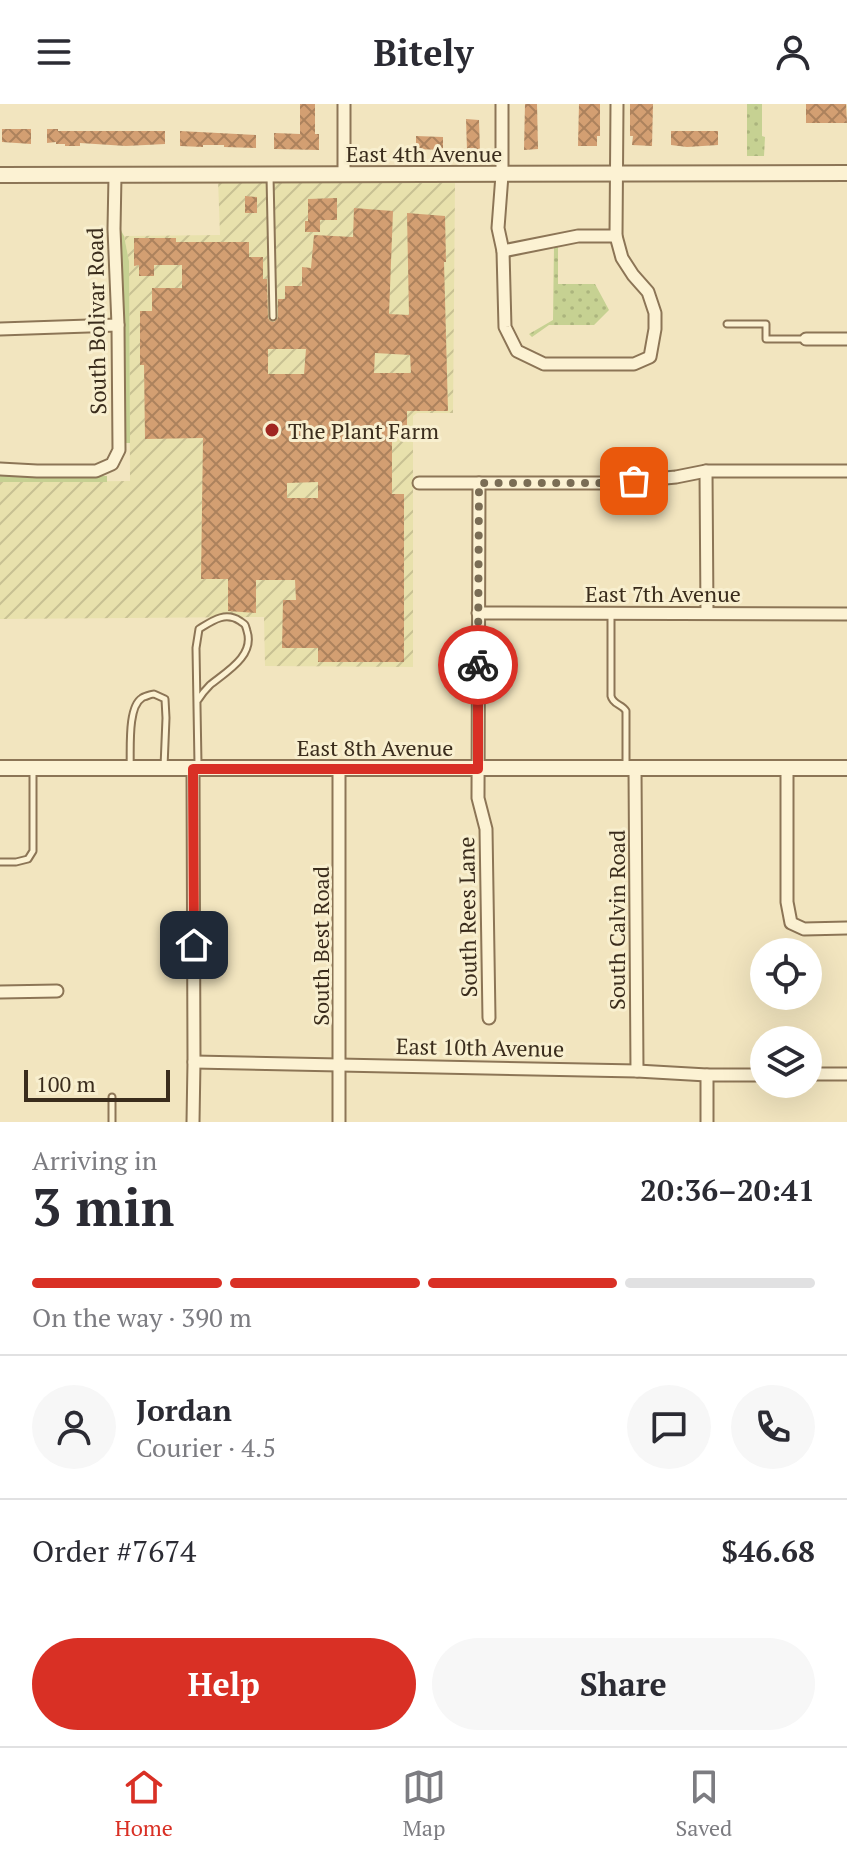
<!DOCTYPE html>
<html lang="en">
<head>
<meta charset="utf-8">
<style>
  :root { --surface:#fff; --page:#f7f7f7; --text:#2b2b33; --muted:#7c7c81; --line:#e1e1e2; --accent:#d93025 }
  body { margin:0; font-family:"PT Serif",serif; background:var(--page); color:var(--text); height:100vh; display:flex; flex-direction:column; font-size:30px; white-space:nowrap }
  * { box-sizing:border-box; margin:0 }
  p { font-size:26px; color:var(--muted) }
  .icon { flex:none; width:44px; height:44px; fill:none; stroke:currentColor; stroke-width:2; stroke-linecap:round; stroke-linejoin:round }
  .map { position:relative; height:1018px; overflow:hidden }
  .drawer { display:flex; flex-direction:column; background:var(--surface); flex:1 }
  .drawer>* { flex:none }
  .controls { position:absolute; left:750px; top:834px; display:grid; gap:16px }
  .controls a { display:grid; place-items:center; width:72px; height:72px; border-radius:50%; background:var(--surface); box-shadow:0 8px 32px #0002; font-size:40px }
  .scale { position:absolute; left:24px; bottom:20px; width:146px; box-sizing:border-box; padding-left:8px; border:4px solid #3a2c1c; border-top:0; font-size:22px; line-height:28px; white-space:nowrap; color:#3a2c1c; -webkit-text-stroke:6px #f8efcf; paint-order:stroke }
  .pin { position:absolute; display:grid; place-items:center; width:68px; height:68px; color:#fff; margin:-34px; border-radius:16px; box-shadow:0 4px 12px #0006 }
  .courier { position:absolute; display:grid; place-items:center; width:80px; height:80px; margin:-40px; border:6px solid #d93025; border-radius:50%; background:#fff; color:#222; box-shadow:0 2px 10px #0007 }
  .overview em { font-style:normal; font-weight:700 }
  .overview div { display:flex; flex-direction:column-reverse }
  .overview { display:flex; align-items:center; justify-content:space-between; height:136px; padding:0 32px }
  h1 { font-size:52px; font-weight:700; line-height:60px }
  .bar { display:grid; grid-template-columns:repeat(4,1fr); gap:12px 8px; align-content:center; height:96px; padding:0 32px }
  .bar i { height:10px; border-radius:6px; background:var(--line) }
  .bar .selected { background:var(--accent) }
  .bar p { grid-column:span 4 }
  .line { display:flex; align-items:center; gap:20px; padding:0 32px; border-top:2px solid var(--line) }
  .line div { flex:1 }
  .round { display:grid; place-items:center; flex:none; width:84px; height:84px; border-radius:42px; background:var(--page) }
  .primary-button { display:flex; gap:16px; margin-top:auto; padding:16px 32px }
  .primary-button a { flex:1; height:92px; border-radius:48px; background:var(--accent); color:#fff; font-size:32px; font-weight:700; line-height:92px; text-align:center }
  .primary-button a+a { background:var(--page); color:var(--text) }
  header { display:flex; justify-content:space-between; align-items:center; height:104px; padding:0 32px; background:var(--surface); font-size:36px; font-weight:700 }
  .tabs { display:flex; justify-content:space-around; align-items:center; height:112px; border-top:2px solid var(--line); background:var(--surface); font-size:22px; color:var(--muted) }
  .tabs a { display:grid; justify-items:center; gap:4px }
  .tabs .selected { color:var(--accent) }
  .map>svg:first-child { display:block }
  .farmland { fill:url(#farmland-furrows) }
  .green { fill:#c6d192 }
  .park { fill:url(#park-dots) }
  .building { fill:url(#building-cross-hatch); fill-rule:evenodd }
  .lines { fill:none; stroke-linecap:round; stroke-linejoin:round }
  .service-casing { stroke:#8c7556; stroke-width:9 }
  .minor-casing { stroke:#8c7556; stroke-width:15 }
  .tertiary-casing { stroke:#8c7556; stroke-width:18 }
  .service { stroke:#fcf2d3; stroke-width:5 }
  .minor { stroke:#fcf2d3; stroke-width:11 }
  .tertiary { stroke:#fcf2d3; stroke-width:14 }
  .done { stroke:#7a6d55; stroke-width:8; stroke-dasharray:0 14.4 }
  .route { stroke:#d93025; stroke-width:10 }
  .poi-dot { fill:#a02621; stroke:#f8efcf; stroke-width:3 }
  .labels { text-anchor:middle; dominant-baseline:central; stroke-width:6; stroke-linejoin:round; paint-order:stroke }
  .street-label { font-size:22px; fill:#3a2c1c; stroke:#f8efcf }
  .poi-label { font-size:22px; fill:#3a2c1c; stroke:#f8efcf; text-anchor:start }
</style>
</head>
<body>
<header><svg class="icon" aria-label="menu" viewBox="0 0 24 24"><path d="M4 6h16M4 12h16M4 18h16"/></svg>Bitely<svg class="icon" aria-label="person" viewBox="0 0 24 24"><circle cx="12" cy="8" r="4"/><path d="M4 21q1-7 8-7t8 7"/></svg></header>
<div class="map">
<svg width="847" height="1018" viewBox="0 0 847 1018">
  <defs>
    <pattern id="farmland-furrows" width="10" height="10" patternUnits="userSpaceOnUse" patternTransform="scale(2)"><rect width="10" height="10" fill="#e8e1ac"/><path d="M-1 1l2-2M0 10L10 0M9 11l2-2" fill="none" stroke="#c8c193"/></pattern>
    <pattern id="park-dots" width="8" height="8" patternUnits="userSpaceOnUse" patternTransform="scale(2)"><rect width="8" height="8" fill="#c6d192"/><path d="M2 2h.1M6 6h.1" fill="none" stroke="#abb47d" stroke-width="1.8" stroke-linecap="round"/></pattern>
    <pattern id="building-cross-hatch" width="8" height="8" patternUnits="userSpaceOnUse" patternTransform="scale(2)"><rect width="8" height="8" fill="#d39f72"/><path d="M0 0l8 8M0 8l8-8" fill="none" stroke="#ac825d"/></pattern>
  </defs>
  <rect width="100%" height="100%" fill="#f2e5bf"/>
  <!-- farmland -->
  <polygon class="farmland" points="218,75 416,75 455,79 453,309 417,309 413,312 413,563 265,562 264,513 0,515 0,378 130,377 129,157 124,132 220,131"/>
  <!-- green -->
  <g class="green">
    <polygon points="118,121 124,132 129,157 130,339 123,339 123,199"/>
    <polygon points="0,369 46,372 107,372 107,378 0,378"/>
  </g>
  <!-- park -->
  <g class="park">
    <polygon points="747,0 762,0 762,32 765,33 764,52 747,52"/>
    <polygon points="558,142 558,180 595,180 609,206 594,221 549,221 532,233 529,230 553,216 554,143"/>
  </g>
  <!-- building -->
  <g class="building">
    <polygon points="300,0 315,0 315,30 319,30 319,46 274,45 274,29 300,30"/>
    <polygon points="525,0 537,0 538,45 524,46"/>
    <polygon points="579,0 600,0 600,32 597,32 597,42 578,42"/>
    <polygon points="630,0 653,0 652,42 632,41 633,32 630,32"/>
    <polygon points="806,0 846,0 847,19 806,19"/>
    <polygon points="466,15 479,16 480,48 467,47"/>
    <polygon points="2,25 31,25 31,40 2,38"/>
    <polygon points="47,25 58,25 58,27 165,27 165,40 126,42 80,39 80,42 65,42 65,40 56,40 56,38 47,39"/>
    <polygon points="180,27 256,31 256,44 224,43 224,41 203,41 203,43 180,42"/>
    <polygon points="671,27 718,27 718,41 687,43 671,41"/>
    <polygon points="416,32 443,33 443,46 416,45"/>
    <polygon points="245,92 257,93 257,109 245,109"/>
    <polygon points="337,94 337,116 320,116 320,128 305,128 305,117 308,117 308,95"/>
    <path d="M354,104L393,107L389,210L409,211L407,109L445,112L446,158H444L448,307H407V333H392V390H404V558H318V544H282L283,496H296L295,476H256V509L228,507V475H201L203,334L145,335L144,261H140V207H152V184H182V161H154V172H139V161L134,162V134H176V138H249V153H263V175H267L268,214L270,217L274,218L278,214V195H285V182H302V163L311,164L314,131L353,133ZM268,245H306L304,270H268ZM375,249L410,251L411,269H374ZM318,378V394H287V379Z"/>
  </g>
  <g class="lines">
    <defs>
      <g id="service">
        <polyline points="270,72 273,213"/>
        <polyline points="727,220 766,220 766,235 805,235"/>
        <path d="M611,510V592C613,601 622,600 626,607V661"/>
        <path d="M198,596C201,591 205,586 210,581C226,568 255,552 247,527C245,520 246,521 240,517C225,507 212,517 199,525L196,544L198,660"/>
        <path d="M130,664C131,647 127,603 142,594C143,593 152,590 154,590L165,595L166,614L164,663"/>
        <polyline points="0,758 16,758 28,755 33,747 33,665"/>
        <polyline points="112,1018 112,993"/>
      </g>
      <g id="minor">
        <polyline points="344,0 344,70"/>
        <polyline points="502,0 502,71 498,124 503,147 505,223 517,247 544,260 634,260 650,253 655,225 655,209 648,188 633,171 622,154 616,132 617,0"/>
        <polyline points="503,147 578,132 616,132"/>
        <polyline points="0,225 118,221"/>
        <polyline points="806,235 847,235"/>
        <polyline points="0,365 37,367 96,367 112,360 119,346 118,221 114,125 115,72"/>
        <polyline points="706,367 707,509"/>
        <polyline points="419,379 612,379 676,373 706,367 847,367"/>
        <polyline points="479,379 478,694 486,725 489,914"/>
        <polyline points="478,509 847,510"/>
        <polyline points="787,664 787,798 791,819 804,825 847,824"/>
        <polyline points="339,665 339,1018"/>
        <polyline points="635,665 637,967"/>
        <polyline points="0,888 57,887"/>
        <polyline points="194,958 637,967 707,971 764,971"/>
        <polyline points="808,970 847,970"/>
        <polyline points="707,971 707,1018"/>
        <polyline points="193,1018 194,958 193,665"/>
      </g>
      <g id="tertiary">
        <polyline points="0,71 847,69"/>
        <polyline points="0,664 847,664"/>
      </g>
    </defs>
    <!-- service casing -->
    <use href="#service" class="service-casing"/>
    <!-- minor casing -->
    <use href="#minor" class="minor-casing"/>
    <!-- tertiary casing -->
    <use href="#tertiary" class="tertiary-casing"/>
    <!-- service -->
    <use href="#service" class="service"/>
    <!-- minor -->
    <use href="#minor" class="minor"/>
    <!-- tertiary -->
    <use href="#tertiary" class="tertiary"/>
  </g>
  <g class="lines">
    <!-- done -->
    <polyline class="done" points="478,561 479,379 612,379 634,377"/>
    <!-- route -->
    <polyline class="route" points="194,841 193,665 478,665 478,561"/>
  </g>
  <!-- markers -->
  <circle class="poi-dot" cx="272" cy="326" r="8"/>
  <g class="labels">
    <!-- street labels -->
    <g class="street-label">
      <text x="424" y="49">East 4th Avenue</text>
      <text transform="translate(96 217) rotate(-91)">South Bolivar Road</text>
      <text x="663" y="489">East 7th Avenue</text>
      <text x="375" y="643">East 8th Avenue</text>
      <text transform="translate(467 813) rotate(-91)">South Rees Lane</text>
      <text transform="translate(616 816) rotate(-90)">South Calvin Road</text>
      <text transform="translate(320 842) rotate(-90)">South Best Road</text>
      <text transform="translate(480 943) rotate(1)">East 10th Avenue</text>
    </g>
    <!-- poi labels -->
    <g class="poi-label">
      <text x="288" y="326">The Plant Farm</text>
    </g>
  </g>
</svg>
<div class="controls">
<a><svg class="icon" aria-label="locate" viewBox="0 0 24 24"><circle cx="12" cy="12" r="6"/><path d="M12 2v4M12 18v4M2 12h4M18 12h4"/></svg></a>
<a><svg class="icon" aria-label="layers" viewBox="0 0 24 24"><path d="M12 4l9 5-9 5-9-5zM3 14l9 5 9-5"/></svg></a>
</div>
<div class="scale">100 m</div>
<div class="pin" style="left:634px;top:377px;background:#ea580c"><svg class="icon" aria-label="bag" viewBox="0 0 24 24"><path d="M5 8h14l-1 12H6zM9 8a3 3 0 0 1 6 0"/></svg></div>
<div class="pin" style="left:194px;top:841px;background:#1f2937"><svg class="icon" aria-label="home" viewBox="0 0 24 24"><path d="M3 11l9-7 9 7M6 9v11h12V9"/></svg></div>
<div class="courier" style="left:478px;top:561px"><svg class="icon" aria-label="bike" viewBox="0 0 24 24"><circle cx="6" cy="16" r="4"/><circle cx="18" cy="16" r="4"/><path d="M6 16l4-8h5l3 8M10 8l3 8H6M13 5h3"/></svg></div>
</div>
<section class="drawer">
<div class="overview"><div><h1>3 min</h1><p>Arriving in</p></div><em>20:36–20:41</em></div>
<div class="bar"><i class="selected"></i><i class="selected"></i><i class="selected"></i><i></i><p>On the way · 390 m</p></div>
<div class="line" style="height:144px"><a class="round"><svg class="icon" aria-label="person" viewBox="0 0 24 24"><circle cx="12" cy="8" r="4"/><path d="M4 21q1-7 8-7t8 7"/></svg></a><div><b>Jordan</b><p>Courier · 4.5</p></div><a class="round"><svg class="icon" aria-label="chat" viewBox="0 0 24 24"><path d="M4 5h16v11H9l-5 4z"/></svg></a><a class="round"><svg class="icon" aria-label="phone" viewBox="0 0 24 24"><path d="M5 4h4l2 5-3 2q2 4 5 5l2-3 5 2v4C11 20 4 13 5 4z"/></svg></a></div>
<div class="line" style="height:104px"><div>Order #7674</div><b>$46.68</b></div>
<div class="primary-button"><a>Help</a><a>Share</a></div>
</section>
<nav class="tabs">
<a class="selected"><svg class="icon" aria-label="home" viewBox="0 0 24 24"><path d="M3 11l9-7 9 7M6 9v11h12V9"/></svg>Home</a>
<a><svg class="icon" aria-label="map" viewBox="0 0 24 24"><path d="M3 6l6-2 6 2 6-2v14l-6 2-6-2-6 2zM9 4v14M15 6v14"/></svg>Map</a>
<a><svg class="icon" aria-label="saved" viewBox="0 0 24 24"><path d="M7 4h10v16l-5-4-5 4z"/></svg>Saved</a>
</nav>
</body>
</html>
